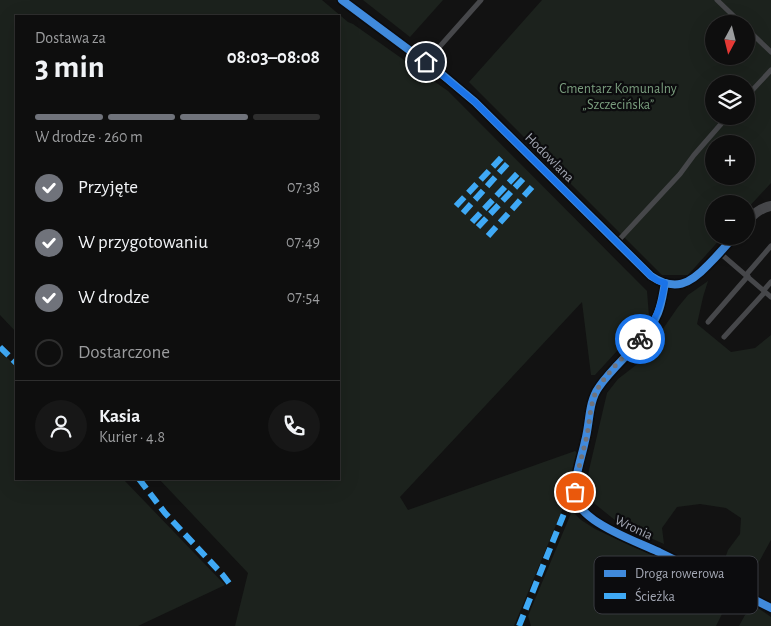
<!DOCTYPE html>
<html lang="pl">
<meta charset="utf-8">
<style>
:root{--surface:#0e0e0e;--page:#171717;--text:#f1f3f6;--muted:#9b9c9e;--line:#2e2e2e;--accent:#70737b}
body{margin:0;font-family:"Alegreya Sans",sans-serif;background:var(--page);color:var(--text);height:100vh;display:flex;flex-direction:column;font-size:19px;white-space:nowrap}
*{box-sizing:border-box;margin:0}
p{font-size:16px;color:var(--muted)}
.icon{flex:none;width:28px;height:28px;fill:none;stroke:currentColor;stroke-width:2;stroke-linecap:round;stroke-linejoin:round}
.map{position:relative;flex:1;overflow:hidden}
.drawer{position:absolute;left:15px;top:15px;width:325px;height:465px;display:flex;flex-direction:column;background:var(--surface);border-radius:0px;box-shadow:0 5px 20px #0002,0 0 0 1px var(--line)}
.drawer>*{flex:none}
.needle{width:32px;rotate:187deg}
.controls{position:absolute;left:705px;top:15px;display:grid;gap:10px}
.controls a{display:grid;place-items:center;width:50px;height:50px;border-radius:50%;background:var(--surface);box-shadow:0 5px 20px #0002,0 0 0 1px var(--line);font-size:25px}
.pin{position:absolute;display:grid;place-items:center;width:42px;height:42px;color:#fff;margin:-21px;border:2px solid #fff;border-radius:50%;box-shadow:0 1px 5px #0007}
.courier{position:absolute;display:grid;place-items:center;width:50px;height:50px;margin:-25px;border:4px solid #1a73e8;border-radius:50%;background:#fff;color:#222;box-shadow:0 1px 6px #0007}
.headline em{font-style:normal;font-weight:700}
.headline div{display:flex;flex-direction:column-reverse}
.headline{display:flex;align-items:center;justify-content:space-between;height:85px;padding:0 20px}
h1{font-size:32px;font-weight:700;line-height:38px}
.bar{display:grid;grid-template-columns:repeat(4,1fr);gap:8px 5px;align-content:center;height:60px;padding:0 20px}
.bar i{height:6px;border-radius:4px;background:var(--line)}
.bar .active{background:var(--accent)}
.bar p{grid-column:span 4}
.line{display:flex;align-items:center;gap:12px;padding:0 20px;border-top:1px solid var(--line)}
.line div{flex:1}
.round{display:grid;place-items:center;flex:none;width:52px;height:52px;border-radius:26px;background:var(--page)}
ol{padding:0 20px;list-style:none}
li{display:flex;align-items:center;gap:15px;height:55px}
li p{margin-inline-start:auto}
li .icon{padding:5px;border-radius:50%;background:var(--accent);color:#fff;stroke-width:4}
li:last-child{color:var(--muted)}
li i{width:28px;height:28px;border:2px solid var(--line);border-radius:50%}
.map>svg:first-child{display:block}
.green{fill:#1c221d;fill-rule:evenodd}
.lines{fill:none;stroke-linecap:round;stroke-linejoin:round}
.service{stroke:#46474a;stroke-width:5}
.minor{stroke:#46474a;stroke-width:10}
.quiet{stroke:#3fa9f5;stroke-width:6;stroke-dasharray:12 6;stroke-linecap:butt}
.cycleway-casing{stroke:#0c0c0e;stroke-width:11}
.cycleway{stroke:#408adc;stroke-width:8}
.done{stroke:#70737b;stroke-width:5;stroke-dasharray:0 9}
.route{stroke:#1a73e8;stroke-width:6}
.labels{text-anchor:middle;stroke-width:4.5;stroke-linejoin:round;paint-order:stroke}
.park-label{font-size:14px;fill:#7a9d7e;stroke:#0c0c0e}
.street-label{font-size:14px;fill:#a3a7b3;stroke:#0c0c0e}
.key{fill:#0c0c0e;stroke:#393a40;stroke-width:1}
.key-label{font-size:14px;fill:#a3a7b3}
</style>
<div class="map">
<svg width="771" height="626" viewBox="0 0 771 626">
<rect width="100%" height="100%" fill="#121212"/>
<!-- green -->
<g class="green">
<polygon points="0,0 322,0 348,22 353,24 448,91 647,291 649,316 595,375 591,375 582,302 400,497 408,510 575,451 578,453 568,496 514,626 235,626 248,573 159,479 339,479 339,16 16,16 16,332 0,315"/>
<polygon points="363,0 443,0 410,37"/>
<path d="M 542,0 L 771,0 L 771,183 L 746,210 L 746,204 L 714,204 L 714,236 L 723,236 L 688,275 L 662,275 L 469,82 ZM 714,24 L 746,24 L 746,56 L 714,56 ZM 714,84 L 746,84 L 746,116 L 714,116 ZM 714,144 L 746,144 L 746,176 L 714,176 Z"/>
<polygon points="708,281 703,297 697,324 731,352 755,348 771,335 771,540 749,580 736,582 722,567 728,550 740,534 741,518 726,508 700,504 677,507 662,528 664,544 621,525 595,504 585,493 589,470 607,393 618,379 640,362 678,307 688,295"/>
<polygon points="0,350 16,367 16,479 123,479 225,585 138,626 0,626"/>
<polygon points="572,511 581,520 595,529 716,585 726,593 725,608 716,626 531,626 528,616"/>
<polygon points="758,608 771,617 771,626 739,626 745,615"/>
</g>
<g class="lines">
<!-- service -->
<g class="service">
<polyline points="717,0 742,24"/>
<polyline points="746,28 771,52"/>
<polyline points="426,62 481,0"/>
<polyline points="746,97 771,70"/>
<polyline points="617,242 680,174 694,155 728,116"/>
<polyline points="720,253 771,297"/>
<polyline points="746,275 771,246"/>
<polyline points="764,290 771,282"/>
<polyline points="708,322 748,276"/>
<polyline points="724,337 765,292"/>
</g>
<!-- minor -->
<g class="minor">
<path d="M 342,0 L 444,76 L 475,102 L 651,276 C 675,292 690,284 708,265 C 717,256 726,246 734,236"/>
<path d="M 746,222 C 754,214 760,208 771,206"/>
<path d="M 665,283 C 663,293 662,303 658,313 C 646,342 617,361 599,387 C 588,402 590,424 585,441 C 582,457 571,485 577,501 C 580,509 587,515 594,520 C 614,534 637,542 659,552 C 696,570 734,589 771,608"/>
</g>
<!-- quiet -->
<g class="quiet">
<polyline points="456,206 502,157"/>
<polyline points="463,213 508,163"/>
<polyline points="472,222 518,173"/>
<polyline points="478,227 523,179"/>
<polyline points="488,236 532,187"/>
<polyline points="0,347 16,363"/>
<polyline points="139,479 165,513 222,574 229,583"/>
<polyline points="519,626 567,506 575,498"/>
</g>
<!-- cycleway casing -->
<g class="cycleway-casing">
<g id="cycleway">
<path d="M 342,0 L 444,76 L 475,102 L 651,276 C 675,292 690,284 708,265 C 717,256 726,246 734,236"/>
<path d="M 665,283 C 663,293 662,303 658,313 C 646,342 617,361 599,387 C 588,402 590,424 585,441 C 582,457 571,485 577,501 C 580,509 587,515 594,520 C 614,534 637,542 659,552 C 696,570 734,589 771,608"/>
</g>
</g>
<!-- cycleway -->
<use href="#cycleway" class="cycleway"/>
</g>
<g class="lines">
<!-- done -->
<path class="done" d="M 575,492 C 576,473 583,454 587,435 C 590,420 590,403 597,390 C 606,373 628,353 640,339"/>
<!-- route -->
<path class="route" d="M 426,62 L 475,102 L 651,276 L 658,281 L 665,283 C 661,306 656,322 640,339"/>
</g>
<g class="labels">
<!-- park labels -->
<g class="park-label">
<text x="618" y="93">Cmentarz Komunalny<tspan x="618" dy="16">„Szczecińska”</tspan></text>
</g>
<!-- street labels -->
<g class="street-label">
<text transform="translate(550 157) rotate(45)" y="5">Hodowlana</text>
<text transform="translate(634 527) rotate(25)" y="5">Wronia</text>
</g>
</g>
<!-- legend -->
<rect x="594" y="556" width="164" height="58" rx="8" class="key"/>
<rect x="604" y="570" width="22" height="7" fill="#408adc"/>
<rect x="604" y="593" width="22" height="6" fill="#3fa9f5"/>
<g class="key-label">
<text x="635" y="578">Droga rowerowa</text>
<text x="635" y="601">Ścieżka</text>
</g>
</svg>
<div class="controls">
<a><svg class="needle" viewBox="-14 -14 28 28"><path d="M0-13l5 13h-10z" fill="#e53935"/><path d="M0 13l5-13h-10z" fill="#9b9c9e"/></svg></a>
<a><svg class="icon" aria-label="layers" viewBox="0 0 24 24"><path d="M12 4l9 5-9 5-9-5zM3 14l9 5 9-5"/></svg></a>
<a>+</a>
<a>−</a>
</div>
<div class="pin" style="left:575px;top:492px;background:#ea580c"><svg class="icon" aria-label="bag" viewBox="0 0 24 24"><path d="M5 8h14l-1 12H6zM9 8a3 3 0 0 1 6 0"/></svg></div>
<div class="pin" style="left:426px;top:62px;background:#1f2937"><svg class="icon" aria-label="home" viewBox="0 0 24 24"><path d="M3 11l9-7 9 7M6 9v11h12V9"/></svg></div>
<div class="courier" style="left:640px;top:339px"><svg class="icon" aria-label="bike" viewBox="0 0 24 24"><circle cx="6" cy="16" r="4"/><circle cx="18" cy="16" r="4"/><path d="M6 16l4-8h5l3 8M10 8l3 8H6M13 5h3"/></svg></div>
<section class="drawer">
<div class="headline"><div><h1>3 min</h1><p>Dostawa za</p></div><em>08:03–08:08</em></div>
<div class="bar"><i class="active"></i><i class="active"></i><i class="active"></i><i></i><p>W drodze · 260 m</p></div>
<ol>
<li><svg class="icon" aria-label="check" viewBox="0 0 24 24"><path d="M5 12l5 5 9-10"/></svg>Przyjęte<p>07:38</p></li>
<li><svg class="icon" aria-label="check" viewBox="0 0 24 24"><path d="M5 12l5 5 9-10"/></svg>W przygotowaniu<p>07:49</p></li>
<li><svg class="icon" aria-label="check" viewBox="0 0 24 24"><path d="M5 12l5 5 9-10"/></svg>W drodze<p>07:54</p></li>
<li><i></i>Dostarczone</li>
</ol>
<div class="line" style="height:90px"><a class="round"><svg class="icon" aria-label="person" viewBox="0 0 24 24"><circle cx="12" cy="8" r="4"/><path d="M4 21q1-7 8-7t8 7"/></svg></a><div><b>Kasia</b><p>Kurier · 4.8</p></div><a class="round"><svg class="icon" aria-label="phone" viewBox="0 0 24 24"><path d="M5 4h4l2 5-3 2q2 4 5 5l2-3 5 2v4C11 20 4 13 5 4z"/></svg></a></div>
</section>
</div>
